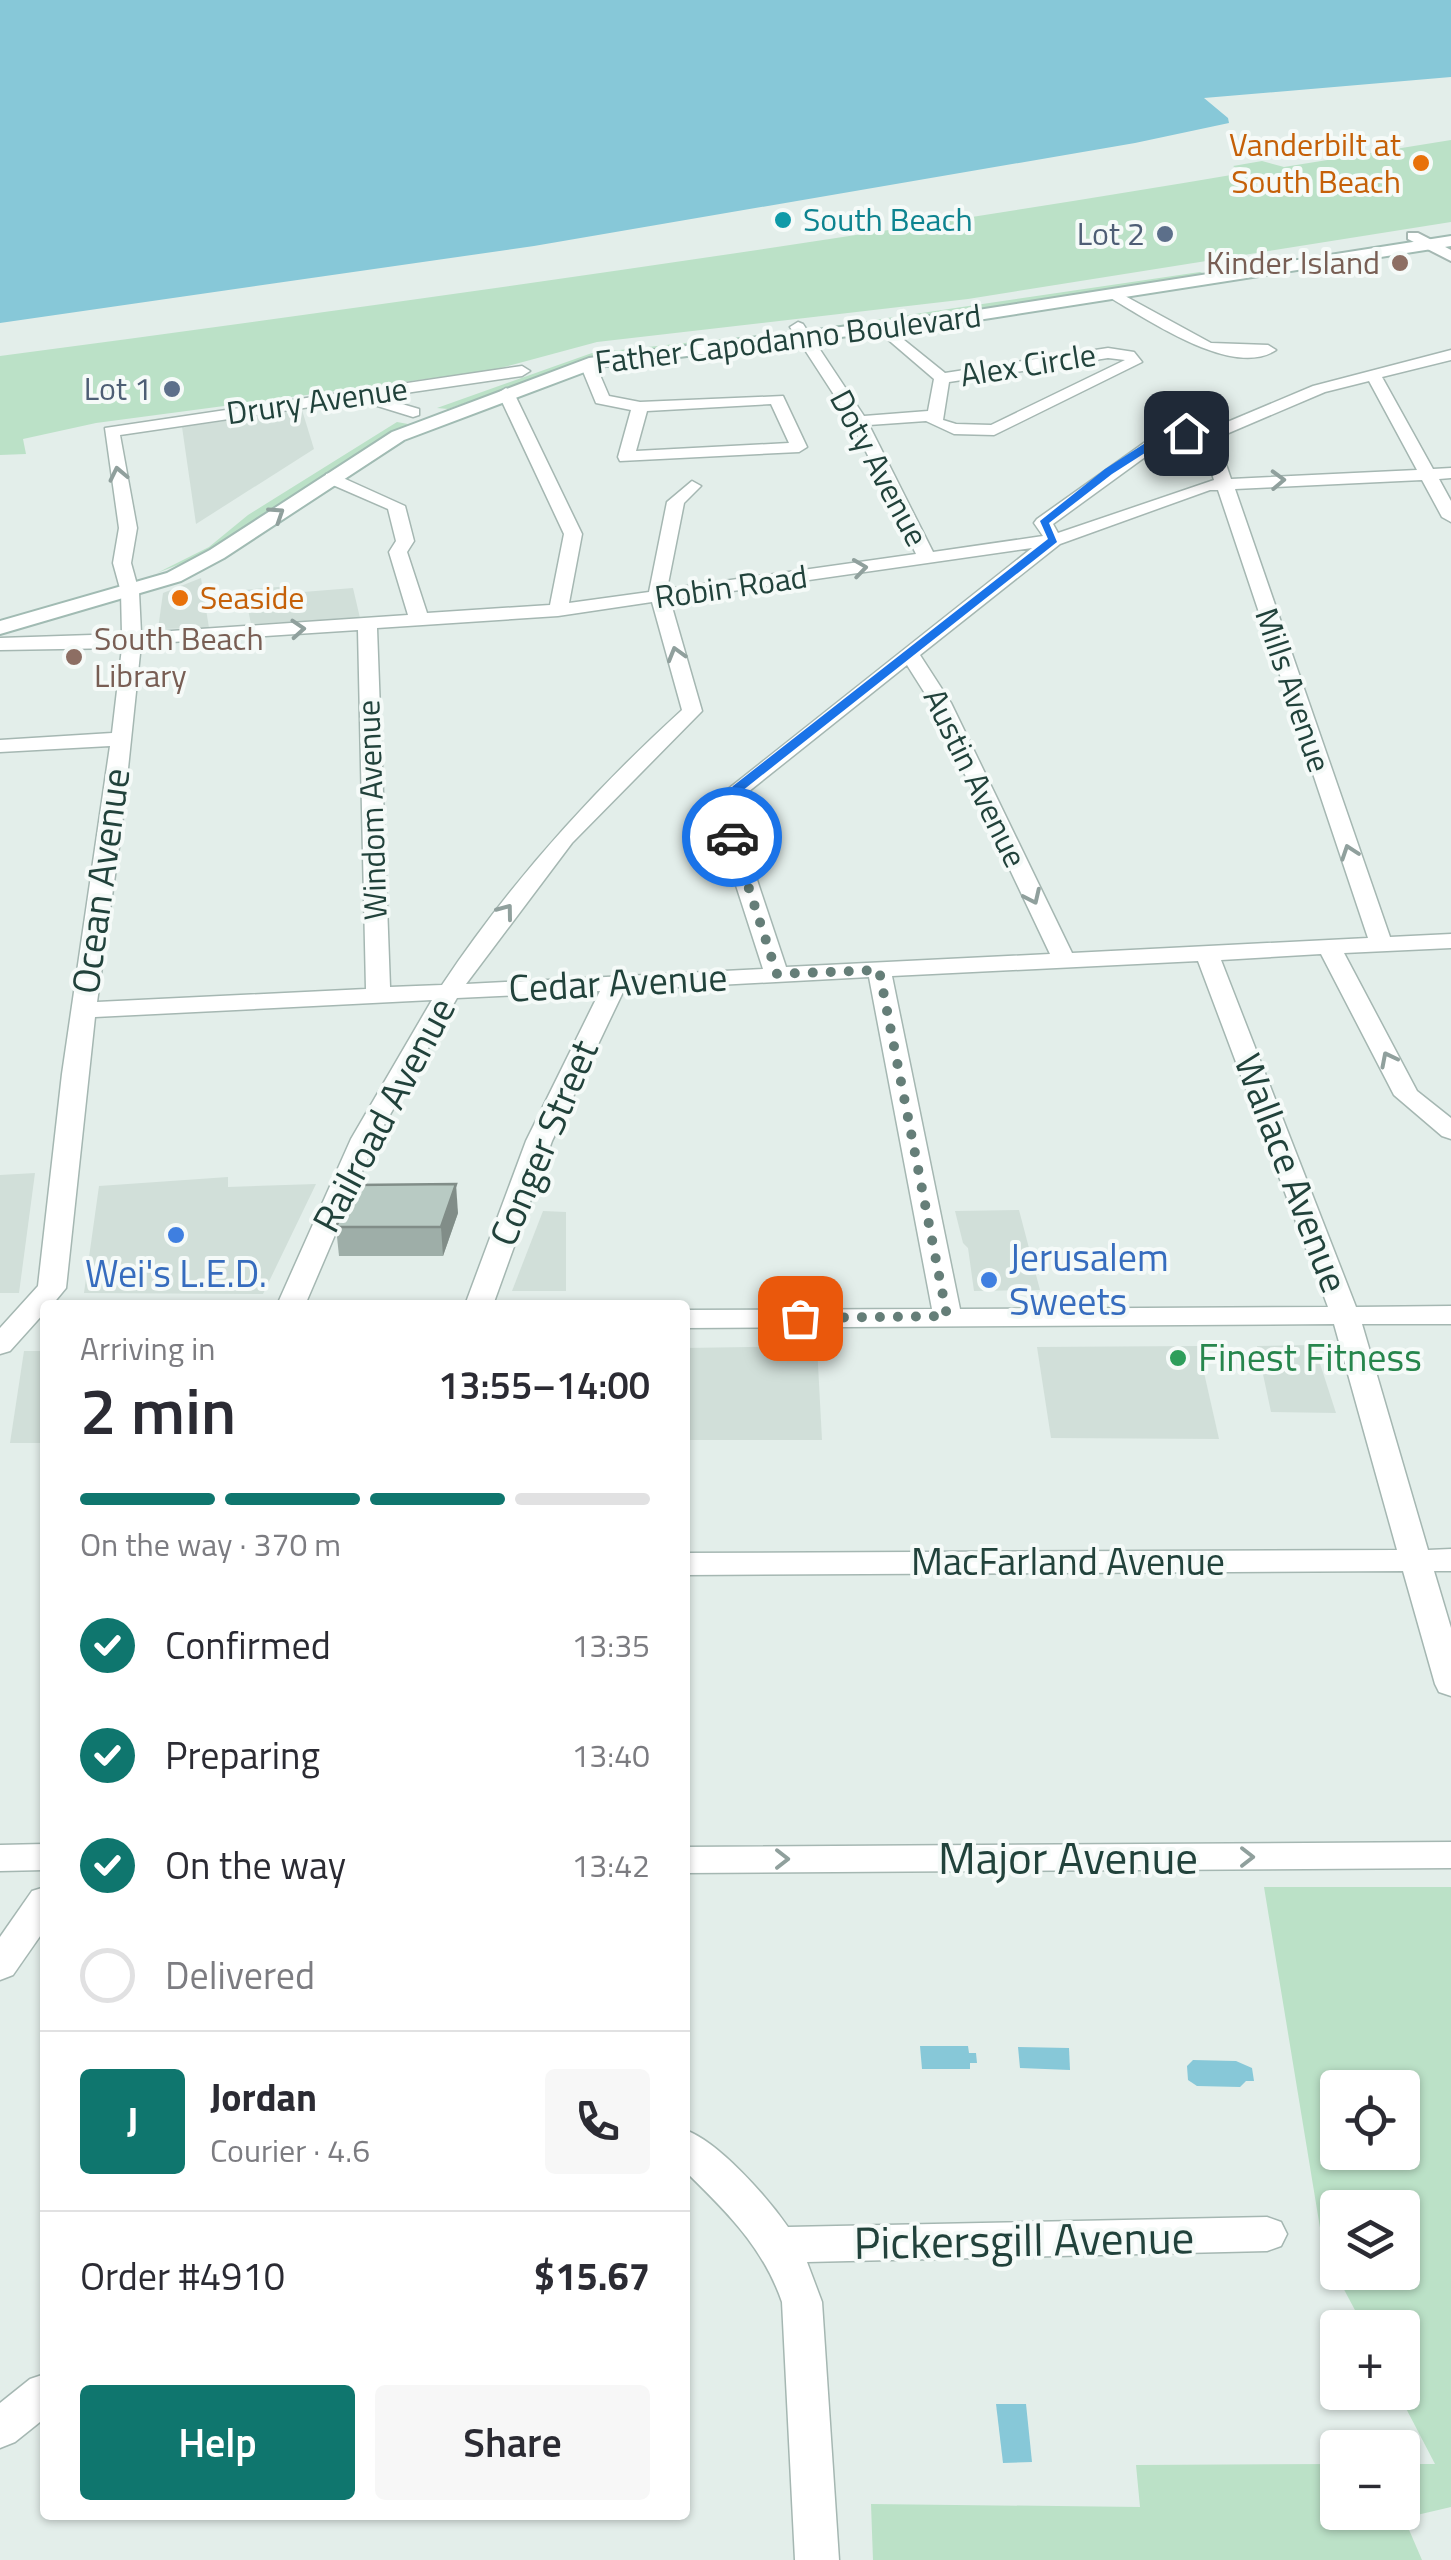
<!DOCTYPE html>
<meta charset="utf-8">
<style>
:root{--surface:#fff;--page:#f7f7f7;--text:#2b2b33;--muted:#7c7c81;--line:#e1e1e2;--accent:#0f766e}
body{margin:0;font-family:"Titillium Web",sans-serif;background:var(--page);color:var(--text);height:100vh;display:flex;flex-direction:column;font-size:38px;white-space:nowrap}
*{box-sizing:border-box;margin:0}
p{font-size:32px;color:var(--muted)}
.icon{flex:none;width:55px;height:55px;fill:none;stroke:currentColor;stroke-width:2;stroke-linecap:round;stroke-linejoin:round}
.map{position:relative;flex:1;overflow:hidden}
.panel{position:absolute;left:40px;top:1300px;width:650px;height:1220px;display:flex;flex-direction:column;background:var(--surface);border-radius:10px;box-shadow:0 2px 8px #0004}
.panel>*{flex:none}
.fabs{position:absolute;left:1320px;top:2070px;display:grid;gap:20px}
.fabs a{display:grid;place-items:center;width:100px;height:100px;border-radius:10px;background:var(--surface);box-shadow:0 2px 8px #0004;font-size:50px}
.pin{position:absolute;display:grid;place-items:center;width:85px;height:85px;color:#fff;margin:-42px;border-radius:20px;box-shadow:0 5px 15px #0006}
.courier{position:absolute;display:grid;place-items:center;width:100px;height:100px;margin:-50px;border:8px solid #1a73e8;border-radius:50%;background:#fff;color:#222;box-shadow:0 2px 12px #0007}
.overview em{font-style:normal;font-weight:600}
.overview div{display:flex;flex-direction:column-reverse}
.overview{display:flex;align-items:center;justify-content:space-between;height:170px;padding:0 40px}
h1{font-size:65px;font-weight:600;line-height:75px}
.bar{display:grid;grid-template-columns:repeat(4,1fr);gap:15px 10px;align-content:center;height:120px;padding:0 40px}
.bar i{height:12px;border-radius:8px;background:var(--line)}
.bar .selected{background:var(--accent)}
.bar p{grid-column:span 4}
.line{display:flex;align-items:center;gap:25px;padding:0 40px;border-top:2px solid var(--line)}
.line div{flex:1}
.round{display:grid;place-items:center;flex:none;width:105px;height:105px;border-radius:10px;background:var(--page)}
ol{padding:0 40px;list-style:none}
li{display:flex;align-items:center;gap:30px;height:110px}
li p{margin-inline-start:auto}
li .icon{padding:10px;border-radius:50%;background:var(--accent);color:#fff;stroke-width:4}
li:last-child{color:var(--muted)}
li i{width:55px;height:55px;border:5px solid var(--line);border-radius:50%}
.action{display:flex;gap:20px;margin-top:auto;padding:20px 40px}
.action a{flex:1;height:115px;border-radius:10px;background:var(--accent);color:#fff;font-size:40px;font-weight:600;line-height:115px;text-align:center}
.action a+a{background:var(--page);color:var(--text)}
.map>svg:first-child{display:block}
.built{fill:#d1dfd9}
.green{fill:#bbe1c7;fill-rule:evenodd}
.water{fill:#87c8d8}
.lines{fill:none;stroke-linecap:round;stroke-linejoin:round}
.minor-casing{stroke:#a5b7b2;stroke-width:3}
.tertiary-casing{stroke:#a5b7b2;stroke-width:4}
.secondary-casing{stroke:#a1bbb3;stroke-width:4}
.minor{fill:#fff;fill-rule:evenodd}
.tertiary{fill:#fff;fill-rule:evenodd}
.secondary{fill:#fff;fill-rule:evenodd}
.wall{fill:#9eaea8}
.shaded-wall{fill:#818d88}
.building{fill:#b8cac3;stroke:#818d88;stroke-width:2.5}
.oneway{stroke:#90a09d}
.route{fill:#1a73e8}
.done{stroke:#657e78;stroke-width:10;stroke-dasharray:0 18}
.food-dot{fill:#e8710a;stroke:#f5faf8;stroke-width:4}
.culture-dot{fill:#0f9aa8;stroke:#f5faf8;stroke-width:4}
.service-dot{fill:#5c6f8a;stroke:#f5faf8;stroke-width:4}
.education-dot{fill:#8d6e63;stroke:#f5faf8;stroke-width:4}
.shop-dot{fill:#3f7fe0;stroke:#f5faf8;stroke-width:4}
.leisure-dot{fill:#2e9e5b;stroke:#f5faf8;stroke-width:4}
.labels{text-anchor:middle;stroke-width:8;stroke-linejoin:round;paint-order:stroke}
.far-food-label{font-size:32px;fill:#c56008;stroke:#f5faf8;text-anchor:end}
.far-culture-label{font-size:32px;fill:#0d838f;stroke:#f5faf8;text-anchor:start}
.far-service-label{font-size:32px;fill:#4e5e75;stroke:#f5faf8;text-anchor:end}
.far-education-label{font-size:32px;fill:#785e54;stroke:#f5faf8;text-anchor:end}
.far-street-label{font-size:32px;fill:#21423b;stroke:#f5faf8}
.street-label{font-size:38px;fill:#21423b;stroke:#f5faf8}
.shop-label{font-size:38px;fill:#366cbe;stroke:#f5faf8;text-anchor:start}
.leisure-label{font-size:38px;fill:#27864d;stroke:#f5faf8;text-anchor:start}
.near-street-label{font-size:45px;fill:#21423b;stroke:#f5faf8}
</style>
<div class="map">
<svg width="1451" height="2560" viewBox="0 0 1451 2560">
<rect width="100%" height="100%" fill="#e3eeea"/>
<!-- built -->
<g class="built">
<polygon points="302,410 314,449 196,524 182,427"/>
<polygon points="201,578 209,628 158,629 163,593"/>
<polygon points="289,586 291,591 303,592 353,588 360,618 251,624 244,590"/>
<polygon points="35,1173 19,1293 0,1293 0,1175"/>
<polygon points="228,1177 228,1187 316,1184 263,1294 84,1293 99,1186"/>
<polygon points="1019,1210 1040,1290 974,1291 968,1248 963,1243 955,1211"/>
<polygon points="543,1211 566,1212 566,1291 512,1291"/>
<polygon points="1314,1345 1336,1413 1271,1412 1257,1346"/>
<polygon points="817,1346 822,1440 685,1440 685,1348"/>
<polygon points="1198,1346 1219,1439 1051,1438 1037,1347"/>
<polygon points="24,1351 45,1351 45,1443 10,1443"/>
</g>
<!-- green -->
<g class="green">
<path d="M 1451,140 L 1451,222 L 968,299 L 597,342 L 493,370 L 96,423 L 23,439 L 26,454 L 0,455 L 0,356 C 415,301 839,241 1243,173 L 1233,166 L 1262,161 L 1284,167 Z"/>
<polygon points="1200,272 1207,274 1002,307 820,328"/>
<polygon points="778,333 785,335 592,358 448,409 437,408 592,353"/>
<polygon points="397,422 408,424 201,556 157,573 209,547 248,515"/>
<path d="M 1264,1887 L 1451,1887 L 1451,2507 L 1404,2518 L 1422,2560 L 873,2560 L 871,2504 L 1140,2507 L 1136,2465 L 1337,2464 L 1338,2512 L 1402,2512 L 1403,2464 L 1435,2464 L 1398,2393 L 1402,2392 L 1402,2328 L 1364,2327 L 1324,2252 ZM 1338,2088 L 1402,2088 L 1402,2152 L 1338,2152 ZM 1338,2208 L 1402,2208 L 1402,2272 L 1338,2272 Z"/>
</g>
<!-- water -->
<g class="water">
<polygon points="0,0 1451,0 1451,77 1204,98 1228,118 1229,123 1135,143 534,246 0,323"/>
<polygon points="920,2046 968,2046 969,2053 976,2053 977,2063 970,2063 970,2069 922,2069"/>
<polygon points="1018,2047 1069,2048 1070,2070 1020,2068"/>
<polygon points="1193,2060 1236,2061 1252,2068 1254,2081 1246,2081 1240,2087 1197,2086 1188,2080 1187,2066"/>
<polygon points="996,2404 1026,2404 1032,2462 1003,2463"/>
</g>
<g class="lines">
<!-- minor casing -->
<g class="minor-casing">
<g id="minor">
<path d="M 1114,290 L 1211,343 L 1268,345 L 1276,350 C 1233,379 1147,319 1109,297 L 1107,294 Z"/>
<path d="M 798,322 L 803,324 L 864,416 L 928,411 L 934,379 L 878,331 L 878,325 L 883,323 L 945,373 L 1108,348 L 1134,352 L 1142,362 L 994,435 L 954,434 L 926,421 L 869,425 L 933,552 L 1043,536 L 1034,523 L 1037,519 L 1165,428 L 1206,431 L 1313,386 L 1451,350 L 1451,360 L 1382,377 L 1433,469 L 1451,468 L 1451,478 L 1439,479 L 1451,501 L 1451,522 L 1442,517 L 1422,480 L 1235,489 L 1390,937 L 1451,934 L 1451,948 L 1344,953 L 1417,1091 L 1451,1118 L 1451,1139 L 1442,1136 L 1394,1095 L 1321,954 L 1221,960 L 1356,1307 L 1451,1306 L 1451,1324 L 1362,1324 L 1428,1550 L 1451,1549 L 1451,1571 L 1434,1571 L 1451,1628 L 1451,1696 L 1439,1692 L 1435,1684 L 1403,1571 L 685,1575 L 685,1553 L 1397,1550 L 1334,1324 L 685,1328 L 685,1310 L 932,1309 L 869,977 L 624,990 L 552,1141 L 493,1305 L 465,1305 L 526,1141 L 600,991 L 457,998 L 376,1139 L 305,1305 L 277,1305 L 351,1139 L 432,1000 L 95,1017 L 66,1288 L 52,1305 L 45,1305 L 45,1312 L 10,1351 L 0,1354 L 0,1328 L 38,1286 L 62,1074 L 110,746 L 0,752 L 0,740 L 112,733 L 122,648 L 0,650 L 0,638 L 122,634 L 121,592 L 113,563 L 119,528 L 105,428 L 522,366 L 530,371 L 522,376 L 378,397 L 419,409 L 419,415 L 413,417 L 358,400 L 120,435 L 137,528 L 131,563 L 139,592 L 141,633 L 408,615 L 389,552 L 396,541 L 388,509 L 326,482 L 326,474 L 332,473 L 405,506 L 414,541 L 407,552 L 427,613 L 550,605 L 564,534 L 498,393 L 506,388 L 514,393 L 582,534 L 569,603 L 649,592 L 667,502 L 692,481 L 701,486 L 684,503 L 667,589 L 916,554 L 851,421 L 790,327 ZM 1108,358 L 1125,360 L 991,425 L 956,424 L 943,420 L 949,382 ZM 1369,381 L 1417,470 L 1231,479 L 1217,438 L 1325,392 ZM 1174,436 L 1201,440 L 1214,480 L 1058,533 L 1053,524 ZM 1210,490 L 1218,490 L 1368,938 L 1072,953 L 951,703 L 920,655 L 1060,544 ZM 1032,548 L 718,797 L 712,811 L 763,969 L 466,984 L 572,843 L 702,711 L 670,600 ZM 652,602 L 682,710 C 591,793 510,883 442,985 L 390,987 L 377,628 L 558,616 ZM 358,630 L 366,989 L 97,1002 L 122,826 L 141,644 ZM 907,665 L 931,703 L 1050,954 L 786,967 L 734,811 L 738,800 ZM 1198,961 L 1328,1307 L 960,1309 L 892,976 Z"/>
<path d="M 582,361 L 594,361 L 609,396 L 640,402 L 783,396 L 807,447 L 799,452 L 620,461 L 618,457 L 631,410 L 596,403 L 580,364 ZM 771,404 L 789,443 L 636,451 L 647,411 Z"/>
<polygon points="1451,1842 1451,1868 685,1873 685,1847"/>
<polygon points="45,1844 45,1870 0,1871 0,1845"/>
<polygon points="45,1887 45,1929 13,1975 0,1980 0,1937 32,1891"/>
<path d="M 685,2130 C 718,2141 768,2198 788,2227 L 1267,2217 L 1281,2222 L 1287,2234 L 1281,2246 L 1267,2251 L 807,2262 L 822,2302 L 839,2560 L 795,2560 L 782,2302 C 763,2247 726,2211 685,2171 Z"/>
<polygon points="45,2374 45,2418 15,2442 0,2448 0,2403 30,2379"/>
</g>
</g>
<!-- tertiary casing -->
<g class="tertiary-casing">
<polygon id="tertiary" points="1408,233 1418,233 1451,250 1451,261 1408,239"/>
</g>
<!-- secondary casing -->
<g class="secondary-casing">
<polygon id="secondary" points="1451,236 1451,246 978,320 598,367 404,440 224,558 181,581 0,634 0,621 167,573 210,550 392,432 589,358 978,310"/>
</g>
<!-- minor -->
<use href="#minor" class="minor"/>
<!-- tertiary -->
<use href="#tertiary" class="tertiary"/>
<!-- secondary -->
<use href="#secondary" class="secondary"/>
</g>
<!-- wall -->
<polygon class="wall" points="458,1213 443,1256 339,1256 336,1227"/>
<!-- shaded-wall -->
<polygon class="shaded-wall" points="456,1184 458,1213 443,1256 441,1227"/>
<!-- building -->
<polygon class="building" points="456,1184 441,1227 336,1227 354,1185"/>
<!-- one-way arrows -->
<defs><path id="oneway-chevron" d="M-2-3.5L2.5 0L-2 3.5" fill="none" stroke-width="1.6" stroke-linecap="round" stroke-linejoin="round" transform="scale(2.5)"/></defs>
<g class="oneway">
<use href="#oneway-chevron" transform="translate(118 474) rotate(-102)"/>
<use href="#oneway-chevron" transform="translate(1278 480) rotate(-2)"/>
<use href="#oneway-chevron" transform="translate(277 514) rotate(-33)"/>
<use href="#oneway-chevron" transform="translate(860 568) rotate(-8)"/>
<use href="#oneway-chevron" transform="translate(298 629) rotate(-4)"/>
<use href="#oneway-chevron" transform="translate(676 654) rotate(-106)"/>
<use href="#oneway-chevron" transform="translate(1349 852) rotate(-109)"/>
<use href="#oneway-chevron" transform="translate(1033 897) rotate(65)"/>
<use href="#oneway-chevron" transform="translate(506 911) rotate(-53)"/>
<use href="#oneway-chevron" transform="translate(1388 1059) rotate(-117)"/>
<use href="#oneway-chevron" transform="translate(1247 1857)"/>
<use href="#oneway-chevron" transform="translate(782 1859)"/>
</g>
<!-- route -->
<path class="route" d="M 1167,429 L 1191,433 L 1173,435 L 1112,474 L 1049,523 L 1057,542 L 742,791 L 730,811 L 739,837 L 728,840 C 717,816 716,806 733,786 L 1048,539 L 1040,521 L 1105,469 Z"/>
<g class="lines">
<!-- done -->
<polyline class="done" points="732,837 777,974 879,970 947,1316 800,1318"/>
</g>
<!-- markers -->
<g class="food-dot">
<circle cx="1421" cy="163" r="10"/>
<circle cx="180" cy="598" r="10"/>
</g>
<circle class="culture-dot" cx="783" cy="220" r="10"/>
<g class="service-dot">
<circle cx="1165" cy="234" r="10"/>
<circle cx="172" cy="389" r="10"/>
</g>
<g class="education-dot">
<circle cx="1400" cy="263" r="10"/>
<circle cx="74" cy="657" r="10"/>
</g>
<g class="shop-dot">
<circle cx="176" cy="1235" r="10"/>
<circle cx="989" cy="1280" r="10"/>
</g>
<circle class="leisure-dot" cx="1178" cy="1358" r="10"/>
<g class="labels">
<!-- far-food labels -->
<g class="far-food-label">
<text x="1401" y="156">Vanderbilt at<tspan x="1401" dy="37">South Beach</tspan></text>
<text x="200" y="609" text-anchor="start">Seaside</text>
</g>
<!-- far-culture labels -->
<g class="far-culture-label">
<text x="803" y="231">South Beach</text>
</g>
<!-- far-service labels -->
<g class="far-service-label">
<text x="1145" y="245">Lot 2</text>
<text x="152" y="400">Lot 1</text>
</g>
<!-- far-education labels -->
<g class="far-education-label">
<text x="1380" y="274">Kinder Island</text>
<text x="94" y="650" text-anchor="start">South Beach<tspan x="94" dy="37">Library</tspan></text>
</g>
<!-- far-street labels -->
<g class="far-street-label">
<text transform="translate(788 339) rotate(-7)" y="11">Father Capodanno Boulevard</text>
<text transform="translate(1028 365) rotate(-9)" y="11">Alex Circle</text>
<text transform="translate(317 401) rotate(-8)" y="11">Drury Avenue</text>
<text transform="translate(879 468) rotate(62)" y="11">Doty Avenue</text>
<text transform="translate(731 587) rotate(-8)" y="11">Robin Road</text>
<text transform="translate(1293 690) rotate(71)" y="11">Mills Avenue</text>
<text transform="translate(975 778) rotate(64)" y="11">Austin Avenue</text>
<text transform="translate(372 810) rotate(-92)" y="11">Windom Avenue</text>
</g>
<!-- street labels -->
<g class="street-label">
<text transform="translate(101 881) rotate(-82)" y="13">Ocean Avenue</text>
<text transform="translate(618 983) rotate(-3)" y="13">Cedar Avenue</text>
<text transform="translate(384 1115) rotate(-62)" y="13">Railroad Avenue</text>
<text transform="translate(544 1143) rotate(-67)" y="13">Conger Street</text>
<text transform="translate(1291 1173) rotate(69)" y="13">Wallace Avenue</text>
<text x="1068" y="1575">MacFarland Avenue</text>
</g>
<!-- shop labels -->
<g class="shop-label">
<text x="1009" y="1271">Jerusalem<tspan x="1009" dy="44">Sweets</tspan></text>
<text x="176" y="1287" text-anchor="middle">Wei's L.E.D.</text>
</g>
<!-- leisure labels -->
<g class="leisure-label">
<text x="1198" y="1371">Finest Fitness</text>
</g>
<!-- near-street labels -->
<g class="near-street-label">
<text x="1068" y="1874">Major Avenue</text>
<text transform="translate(1024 2240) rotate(-1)" y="16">Pickersgill Avenue</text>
</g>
</g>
</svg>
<div class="fabs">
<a><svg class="icon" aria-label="locate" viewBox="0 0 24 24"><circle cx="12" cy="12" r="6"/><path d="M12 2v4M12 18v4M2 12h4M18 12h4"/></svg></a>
<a><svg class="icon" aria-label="layers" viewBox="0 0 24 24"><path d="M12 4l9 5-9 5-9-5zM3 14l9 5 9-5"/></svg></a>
<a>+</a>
<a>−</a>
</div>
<div class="pin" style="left:800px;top:1318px;background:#ea580c"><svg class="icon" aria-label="bag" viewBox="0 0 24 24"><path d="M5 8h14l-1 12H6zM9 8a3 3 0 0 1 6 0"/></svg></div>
<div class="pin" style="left:1186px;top:433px;background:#1f2937"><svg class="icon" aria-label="home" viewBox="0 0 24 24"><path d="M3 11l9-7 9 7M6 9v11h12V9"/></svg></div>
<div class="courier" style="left:732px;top:837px"><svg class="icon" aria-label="car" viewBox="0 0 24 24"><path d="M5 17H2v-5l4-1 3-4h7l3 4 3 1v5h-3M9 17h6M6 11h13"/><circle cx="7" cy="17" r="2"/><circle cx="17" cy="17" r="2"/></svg></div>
<section class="panel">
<div class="overview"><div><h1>2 min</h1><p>Arriving in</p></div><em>13:55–14:00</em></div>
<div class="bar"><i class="selected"></i><i class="selected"></i><i class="selected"></i><i></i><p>On the way · 370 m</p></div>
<ol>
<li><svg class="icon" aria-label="check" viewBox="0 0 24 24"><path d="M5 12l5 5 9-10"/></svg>Confirmed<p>13:35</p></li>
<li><svg class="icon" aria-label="check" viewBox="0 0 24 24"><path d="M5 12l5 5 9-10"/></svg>Preparing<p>13:40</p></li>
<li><svg class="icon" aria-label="check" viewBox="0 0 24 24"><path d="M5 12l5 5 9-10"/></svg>On the way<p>13:42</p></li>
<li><i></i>Delivered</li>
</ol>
<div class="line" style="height:180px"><b class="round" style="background:var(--accent);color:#fff">J</b><div><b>Jordan</b><p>Courier · 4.6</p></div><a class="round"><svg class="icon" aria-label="phone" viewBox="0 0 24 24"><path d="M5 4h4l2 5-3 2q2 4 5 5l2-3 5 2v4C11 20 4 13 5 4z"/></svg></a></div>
<div class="line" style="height:130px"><div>Order #4910</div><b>$15.67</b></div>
<div class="action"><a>Help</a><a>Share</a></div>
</section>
</div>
